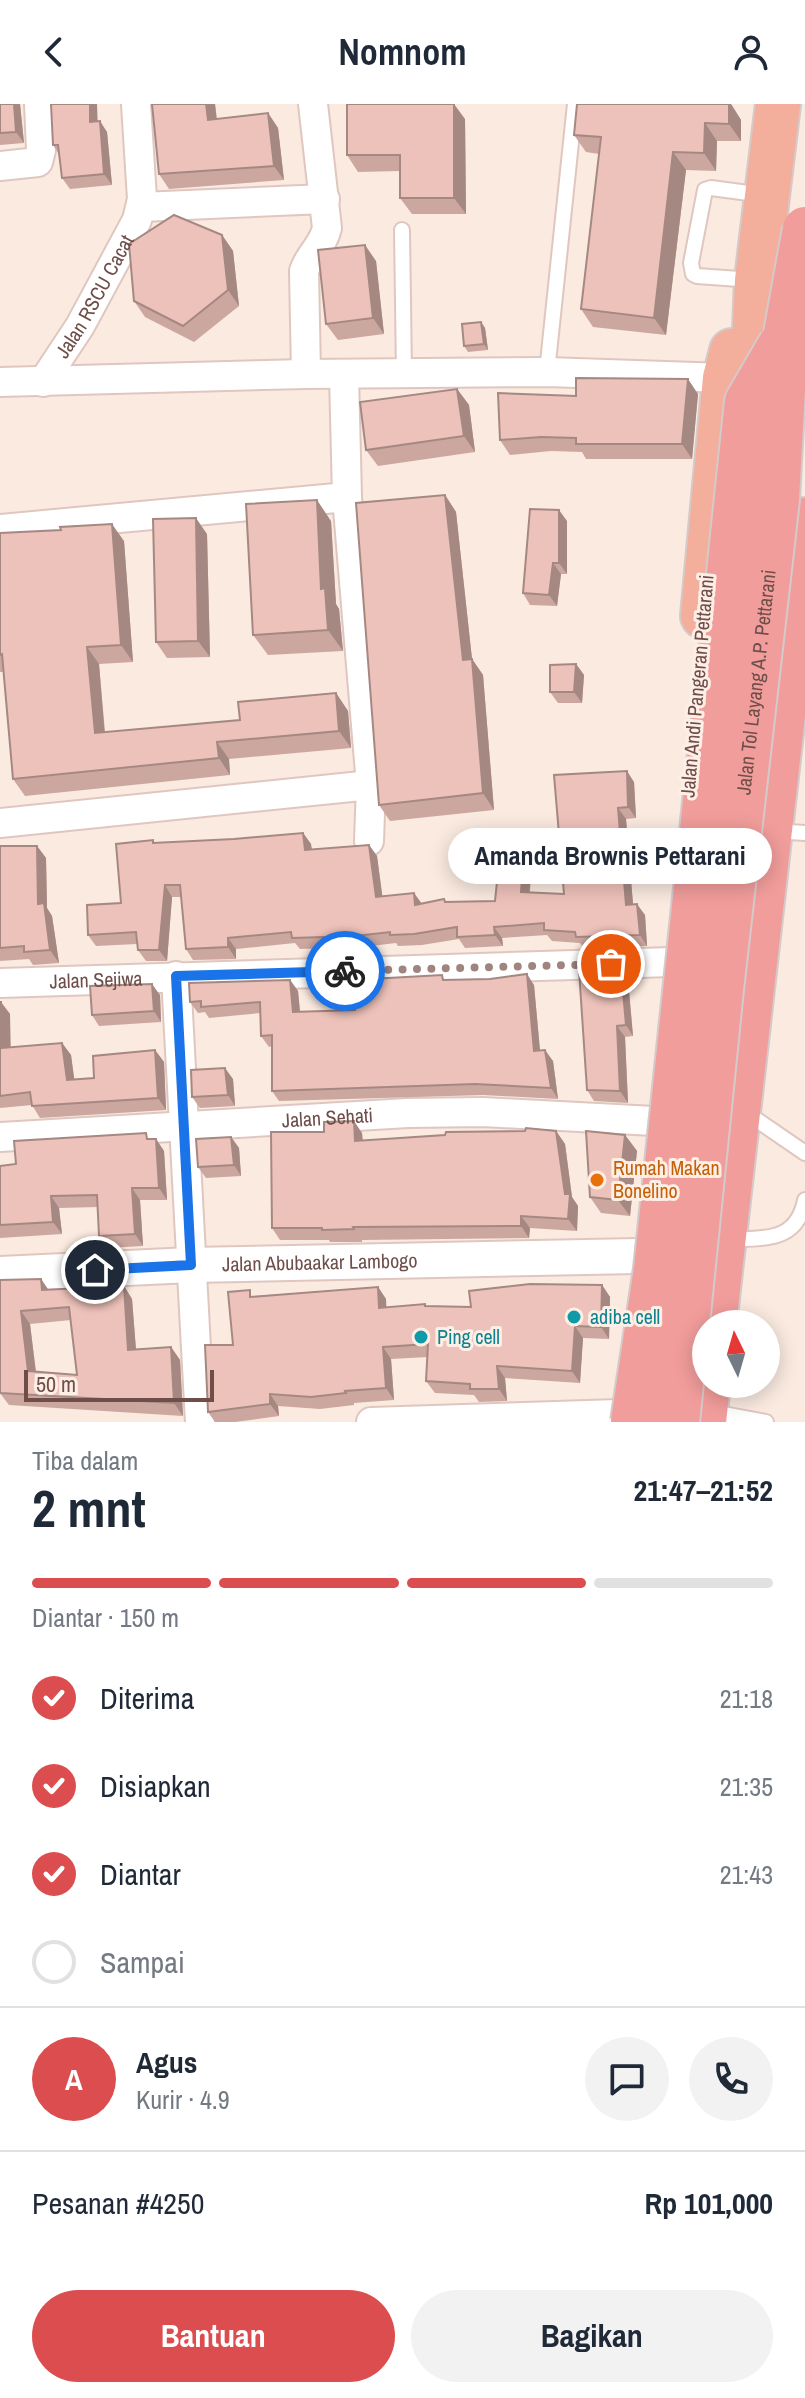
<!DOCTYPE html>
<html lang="id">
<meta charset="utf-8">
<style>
:root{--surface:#fff;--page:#f2f2f3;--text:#1f2937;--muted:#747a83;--line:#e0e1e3;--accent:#dc4d4f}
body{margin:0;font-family:"Archivo Narrow",sans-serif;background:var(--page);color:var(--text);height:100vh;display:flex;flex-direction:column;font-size:30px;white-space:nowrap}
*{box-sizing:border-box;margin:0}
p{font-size:26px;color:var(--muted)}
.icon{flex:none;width:44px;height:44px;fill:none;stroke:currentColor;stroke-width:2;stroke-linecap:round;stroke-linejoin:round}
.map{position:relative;height:1318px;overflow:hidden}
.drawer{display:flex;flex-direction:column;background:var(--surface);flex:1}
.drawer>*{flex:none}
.needle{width:52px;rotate:355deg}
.buttons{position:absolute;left:692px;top:1206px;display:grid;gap:16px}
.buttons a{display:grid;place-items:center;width:88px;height:88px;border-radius:50%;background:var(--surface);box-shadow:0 4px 20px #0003;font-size:40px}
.scale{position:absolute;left:24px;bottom:20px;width:190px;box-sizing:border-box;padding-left:8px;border:4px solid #6f4e4a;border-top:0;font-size:22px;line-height:28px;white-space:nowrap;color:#6f4e4a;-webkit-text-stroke:6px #feefe6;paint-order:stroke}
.pin{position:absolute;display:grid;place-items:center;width:68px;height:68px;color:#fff;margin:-34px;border:4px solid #fff;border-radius:50%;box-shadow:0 2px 8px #0007}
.courier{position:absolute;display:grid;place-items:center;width:80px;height:80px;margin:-40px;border:6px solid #1a73e8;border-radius:50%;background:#fff;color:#222;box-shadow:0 2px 10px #0007}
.bubble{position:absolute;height:56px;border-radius:28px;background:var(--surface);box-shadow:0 4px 20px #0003;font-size:26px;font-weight:700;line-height:56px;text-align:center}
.overview em{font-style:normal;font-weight:700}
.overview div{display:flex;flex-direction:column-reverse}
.overview{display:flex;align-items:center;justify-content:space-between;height:136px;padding:0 32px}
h1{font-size:52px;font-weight:700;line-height:60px}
.bar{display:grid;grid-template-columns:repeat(4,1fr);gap:12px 8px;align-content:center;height:96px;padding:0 32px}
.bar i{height:10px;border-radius:6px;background:var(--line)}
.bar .current{background:var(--accent)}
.bar p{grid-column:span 4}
.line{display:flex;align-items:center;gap:20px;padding:0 32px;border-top:2px solid var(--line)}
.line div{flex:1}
.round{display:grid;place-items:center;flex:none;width:84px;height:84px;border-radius:42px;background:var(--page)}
ol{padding:0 32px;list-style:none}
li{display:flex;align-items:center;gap:24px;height:88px}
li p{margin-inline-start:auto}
li .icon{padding:8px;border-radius:50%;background:var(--accent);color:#fff;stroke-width:4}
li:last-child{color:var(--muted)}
li i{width:44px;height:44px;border:4px solid var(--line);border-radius:50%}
.cta{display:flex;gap:16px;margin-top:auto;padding:16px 32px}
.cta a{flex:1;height:92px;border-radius:48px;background:var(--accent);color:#fff;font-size:32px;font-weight:700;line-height:92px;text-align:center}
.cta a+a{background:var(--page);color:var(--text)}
header{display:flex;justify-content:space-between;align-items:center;height:104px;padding:0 32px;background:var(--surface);font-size:36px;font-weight:700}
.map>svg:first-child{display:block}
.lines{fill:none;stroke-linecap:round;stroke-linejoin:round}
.service-casing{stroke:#dfc7c0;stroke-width:18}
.minor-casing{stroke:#dfc7c0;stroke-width:32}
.tertiary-casing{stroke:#dfc7c0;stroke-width:38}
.trunk-casing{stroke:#d4cac9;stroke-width:48}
.motorway-casing{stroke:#d4cac9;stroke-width:48}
.service{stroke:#fff;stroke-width:14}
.minor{stroke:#fff;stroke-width:28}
.tertiary{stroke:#fff;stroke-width:34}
.trunk{stroke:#f3ae9c;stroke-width:44}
.motorway{stroke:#f19d9b;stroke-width:44}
.motorway-bridge-casing{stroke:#d4cac9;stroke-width:48;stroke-linecap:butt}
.motorway-bridge{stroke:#f19d9b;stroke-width:44}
.wall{fill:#cca7a0;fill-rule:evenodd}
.shaded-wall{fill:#a68882}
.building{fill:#edc2ba;stroke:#a68882;stroke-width:2;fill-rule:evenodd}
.done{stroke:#a0857e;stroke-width:8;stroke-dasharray:0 14.4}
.route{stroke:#1a73e8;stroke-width:10}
.food-dot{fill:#e8710a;stroke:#feefe6;stroke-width:3}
.culture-dot{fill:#0f9aa8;stroke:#feefe6;stroke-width:3}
.labels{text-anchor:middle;stroke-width:6;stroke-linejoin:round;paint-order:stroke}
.street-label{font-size:20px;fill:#6f4e4a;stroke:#feefe6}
.food-label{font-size:20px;fill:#c56008;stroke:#feefe6;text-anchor:start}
.culture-label{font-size:20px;fill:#0d838f;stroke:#feefe6;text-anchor:start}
</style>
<header><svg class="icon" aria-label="back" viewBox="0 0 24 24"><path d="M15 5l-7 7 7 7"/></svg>Nomnom<svg class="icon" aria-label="person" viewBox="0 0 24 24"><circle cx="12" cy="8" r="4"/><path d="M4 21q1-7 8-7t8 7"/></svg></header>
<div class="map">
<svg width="805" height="1318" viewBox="0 0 805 1318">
<rect width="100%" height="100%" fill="#faeae0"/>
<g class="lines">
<!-- service casing -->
<g class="service-casing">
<g id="service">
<polyline points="402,126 404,270"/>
<polyline points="753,176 697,172 693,170 691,159 705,86 711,84 764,91"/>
<polyline points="547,268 575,0"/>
<polyline points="789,728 805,729"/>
<polyline points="754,1014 805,1049"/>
<path d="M 742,1135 C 773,1135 798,1132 805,1096"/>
<polyline points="723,1310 766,1318"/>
</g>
</g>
<!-- minor casing -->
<g class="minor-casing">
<g id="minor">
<polyline points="0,62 38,58 41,46 39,0"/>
<polyline points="141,103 325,95"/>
<path d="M 306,270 L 304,167 C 309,151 323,142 327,124 L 313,0"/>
<polyline points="344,271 347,393 371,681 369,737"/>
<polyline points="0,278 306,270 547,268 725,274"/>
<path id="s1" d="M 43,278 L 80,222 L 137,116 L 142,95 L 136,0"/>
<polyline points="0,425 347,393"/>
<polyline points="0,719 371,681"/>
<polyline points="176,872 200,1318"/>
<path id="s2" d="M 0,879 L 671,858"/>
<path id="s3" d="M 0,1033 L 408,1009 L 483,1008 L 654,1017"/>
<polyline points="371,1318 619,1310"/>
</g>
</g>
<!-- tertiary casing -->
<g class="tertiary-casing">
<g id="tertiary">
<path id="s4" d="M 0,1170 L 191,1161 L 638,1152"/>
</g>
</g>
<!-- trunk casing -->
<g class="trunk-casing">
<g id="trunk">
<polyline points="752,297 757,176 778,0"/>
<polyline points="703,512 725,274 732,247"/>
</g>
</g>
<!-- motorway casing -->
<g class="motorway-casing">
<g id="motorway">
<polyline points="714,1220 805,416"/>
<polyline points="704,1318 708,1280"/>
</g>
</g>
<!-- service -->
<use href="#service" class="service"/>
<!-- minor -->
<use href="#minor" class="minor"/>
<!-- tertiary -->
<use href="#tertiary" class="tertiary"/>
<!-- trunk -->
<use href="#trunk" class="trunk"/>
<!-- motorway -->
<use href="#motorway" class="motorway"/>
<!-- motorway-bridge casing -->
<g class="motorway-bridge-casing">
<g id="motorway-bridge">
<polyline points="633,1318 656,1165 747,298 781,240"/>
<path id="s5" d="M 677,1318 L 721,885 L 777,395 L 786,230 L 805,125"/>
</g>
</g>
<!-- motorway-bridge -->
<use href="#motorway-bridge" class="motorway-bridge"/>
</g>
<!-- wall -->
<g class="wall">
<polygon points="0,0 20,0 24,39 0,41"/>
<polygon points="152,0 215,0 217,15 268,9 278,24 284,76 169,85 159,70"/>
<polygon points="577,0 731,0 741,16 741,37 717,37 716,67 686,66 666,231 593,223 581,205 599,50 586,48 574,31"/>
<polygon points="465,15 466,110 412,110 400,94 400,67 358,68 347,51"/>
<polygon points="98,17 107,28 112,81 70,85 62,74 59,50 53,41"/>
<polygon points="222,131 233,147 239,202 194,238 145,213 134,197"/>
<polygon points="376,157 384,230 338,236 326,220"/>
<polygon points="481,218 485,224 488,246 468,248 464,242"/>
<polygon points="457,285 469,301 475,348 378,362 366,346"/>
<polygon points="698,290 692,355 586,355 582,348 551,347 510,351 500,336 576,292"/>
<polygon points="445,391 456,408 472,555 483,571 494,706 390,717 379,701"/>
<polygon points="331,417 336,500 339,505 343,547 268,551 253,531"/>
<polygon points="567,417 567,470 561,470 557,502 530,501 523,489"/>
<polygon points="0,429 124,437 133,558 99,560 105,628 240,616 336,589 348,607 351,644 229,655 230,671 25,692 13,675 3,568 0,568"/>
<polygon points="207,430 210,553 167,554 156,538"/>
<polygon points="576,560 584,571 582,599 558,599 550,588"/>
<polygon points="634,678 636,714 626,715 633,800 645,811 647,842 584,844 580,839 552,837 547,831 502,834 503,842 465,844 459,835 422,841 398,842 396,839 363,843 300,845 295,839 236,845 236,855 193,856 186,845 181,793 172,793 167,857 146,857 138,846 137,840 96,842 88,831 121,799 153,736 155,739 234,735 303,729 311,740 312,746 369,741 377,752 382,792 414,789 421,799 444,795 447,798 495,797 531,772 530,788 564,790"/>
<polygon points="0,742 37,742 46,754 47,804 52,812 59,859 33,861 29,855 0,857"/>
<polygon points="621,865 628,876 633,932 625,933 628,999 594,997 587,986"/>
<polygon points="290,876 298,887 300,908 355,906 446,876 534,881 540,946 553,957 558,995 483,991 279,997 272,987 272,942 269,943 261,932 260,909 209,914 205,908 198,909 190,898"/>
<polygon points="160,891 161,918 99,922 92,911"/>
<polygon points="0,898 10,910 10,943 62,939 71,951 74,975 94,974 155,946 164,958 166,1006 40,1014 32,1001 0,1004"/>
<polygon points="233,975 235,1002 200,1004 192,993"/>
<polygon points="556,1027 565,1040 572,1093 578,1102 577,1127 530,1124 529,1134 362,1136 362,1138 330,1138 329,1136 280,1136 272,1124 362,1029 363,1036"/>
<polygon points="625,1031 637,1047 630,1112 601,1109 590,1093"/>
<polygon points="231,1033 239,1044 241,1072 206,1074 198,1063"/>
<polygon points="151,1035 156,1035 164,1047 167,1096 140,1096 143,1142 107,1144 99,1132 98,1103 59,1104 62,1130 0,1134 0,1062 16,1060"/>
<path d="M 41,1175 L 48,1186 L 124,1182 L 132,1195 L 136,1246 L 171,1243 L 180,1256 L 183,1312 L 9,1301 L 0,1289 L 0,1176 ZM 71,1216 L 77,1271 L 36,1267 L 30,1220 Z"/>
<polygon points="602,1181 610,1193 609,1235 583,1234 580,1279 505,1274 507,1297 479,1298 474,1291 435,1289 426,1277 428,1253 391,1255 394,1296 354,1299 354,1301 320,1305 278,1302 279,1312 235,1318 215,1318 208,1308 233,1241 254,1192 378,1183 386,1195 386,1204 471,1203"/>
</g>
<!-- shaded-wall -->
<g class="shaded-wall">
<polygon points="14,0 20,0 24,39 16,28"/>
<polygon points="90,0 97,0 98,29 90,18"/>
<polygon points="206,0 215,0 218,30 208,16"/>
<polygon points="454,0 465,15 466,110 454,94"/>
<polygon points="729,0 731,0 741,16 741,37 729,20"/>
<polygon points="268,9 278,24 284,76 274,62"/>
<polygon points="100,17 107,28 112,81 104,70"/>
<polygon points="705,19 717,37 716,67 704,49"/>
<polygon points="673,48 686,66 666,231 654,214"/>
<polygon points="222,131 233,147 239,202 228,186"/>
<polygon points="365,141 376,157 384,230 373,214"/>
<polygon points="481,218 485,224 488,246 484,240"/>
<polygon points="688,275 698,290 692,355 682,340"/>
<polygon points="457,285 469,301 475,348 464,332"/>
<polygon points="445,391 456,408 472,555 483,571 494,706 483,689 463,556"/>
<polygon points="317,396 331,417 336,500 339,505 343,547 328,526 321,485"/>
<polygon points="559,406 567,417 567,470 559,459"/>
<polygon points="196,414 207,430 210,553 198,537"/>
<polygon points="112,420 124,437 133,558 121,541"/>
<polygon points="553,459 561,470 557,502 549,491"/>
<polygon points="87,543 99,560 106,646 95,629"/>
<polygon points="576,560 584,571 582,599 574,588"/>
<polygon points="336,589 348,607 351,644 339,627"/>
<polygon points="217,638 229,655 230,671 219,654"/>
<polygon points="627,667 634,678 636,714 628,703"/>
<polygon points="618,704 626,715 634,812 626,801"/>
<polygon points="303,729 311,740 313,758 305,746"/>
<polygon points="369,741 377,752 384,804 376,793"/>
<polygon points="37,742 46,754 47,804 52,812 59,859 50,846 38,800"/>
<polygon points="523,760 531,772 528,799 521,788"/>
<polygon points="165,781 172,793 167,857 159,846"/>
<polygon points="414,789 422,800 415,801"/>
<polygon points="637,800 645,811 647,842 640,831"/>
<polygon points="494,823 502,834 503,842 495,831"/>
<polygon points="228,834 236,845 236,855 228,843"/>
<polygon points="621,865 628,876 633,932 626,921"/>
<polygon points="527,870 534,881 541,958 534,947"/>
<polygon points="290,876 298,887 301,919 293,908"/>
<polygon points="152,880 160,891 161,918 154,907"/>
<polygon points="1,898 10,910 11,956 2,944"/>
<polygon points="617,922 625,933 628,999 620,987"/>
<polygon points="62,939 71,951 76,988 67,976"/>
<polygon points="155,946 164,958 166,1006 158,994"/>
<polygon points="545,946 553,957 558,995 551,984"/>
<polygon points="225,964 233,975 235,1002 228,991"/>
<polygon points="354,1017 362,1029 363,1049 355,1037"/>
<polygon points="556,1027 565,1040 572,1093 578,1102 577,1127 568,1115"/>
<polygon points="625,1031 637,1047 630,1112 618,1096"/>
<polygon points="231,1033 239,1044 241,1072 234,1061"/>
<polygon points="156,1035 164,1047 167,1096 159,1084"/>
<polygon points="132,1084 140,1096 143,1142 135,1130"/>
<polygon points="51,1092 59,1104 62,1130 53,1118"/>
<polygon points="521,1112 530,1124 529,1134 521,1122"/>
<polygon points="41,1175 50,1188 42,1186"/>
<polygon points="602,1181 610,1193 609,1235 601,1223"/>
<polygon points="124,1182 132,1195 137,1259 128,1246"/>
<polygon points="378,1183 386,1195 387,1216 379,1204"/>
<polygon points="21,1207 30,1220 37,1279 28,1267"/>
<polygon points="575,1222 583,1234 580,1279 572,1267"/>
<polygon points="171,1243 180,1256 183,1312 174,1299"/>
<polygon points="383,1243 391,1255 394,1296 386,1284"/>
<polygon points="497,1262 505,1274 507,1297 499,1285"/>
<polygon points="270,1290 278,1302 279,1312 270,1300"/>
</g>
<!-- building -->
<g class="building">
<polygon points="0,0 14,0 16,28 0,29"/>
<polygon points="51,0 90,0 90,18 100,17 104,70 62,74 58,41 53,41"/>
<polygon points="152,0 206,0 208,16 268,9 274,62 159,70"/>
<polygon points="347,0 454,0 454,94 400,94 400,51 347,51"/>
<polygon points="577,0 729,0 729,20 705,19 704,49 673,48 654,214 581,205 601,33 574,31"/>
<polygon points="174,111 222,131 228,186 183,222 134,197 129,140"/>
<polygon points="365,141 373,214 326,220 318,146"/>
<polygon points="481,218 484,240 464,242 462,220"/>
<polygon points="576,274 688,275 682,340 576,340 576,334 541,333 500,336 498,289 576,292"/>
<polygon points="457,285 464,332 366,346 360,298"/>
<polygon points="445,391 463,556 472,555 483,689 379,701 356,399"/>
<polygon points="317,396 321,485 325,484 328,526 253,531 246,400"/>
<polygon points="530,405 559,406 559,459 553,459 549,491 523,489"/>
<polygon points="196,414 198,537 156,538 153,415"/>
<polygon points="112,420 121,541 87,543 95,629 240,616 238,598 336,589 339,627 217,638 219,654 13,675 2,550 0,551 0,429 61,426 60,423"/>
<polygon points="576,560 574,588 550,588 550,561"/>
<polygon points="627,667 628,703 618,704 626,801 637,800 640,831 576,833 575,828 544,826 544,819 494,823 495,831 457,833 457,823 414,830 390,831 390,828 355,832 292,834 291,828 228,834 228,843 186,845 180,781 165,781 159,846 138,846 136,828 88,831 87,801 121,799 116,740 153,736 153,739 234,735 303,729 305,746 369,741 376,793 414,789 415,801 444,795 445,798 495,797 499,758 523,760 521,788 564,790 554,671"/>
<polygon points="0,742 37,742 38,800 44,799 50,846 24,848 24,842 0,844"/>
<polygon points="621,865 626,921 617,922 620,987 587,986 579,866"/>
<polygon points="527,870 534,947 545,946 551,984 475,980 272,987 272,931 261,932 260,898 201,903 201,897 190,898 189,879 290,876 293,908 355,906 352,876 442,871 443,876 490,875"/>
<polygon points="152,880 154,907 92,911 90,882"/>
<polygon points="0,898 1,898 2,944 62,939 67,976 94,974 93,952 155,946 158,994 32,1002 30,988 0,992"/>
<polygon points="225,964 228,991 192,993 191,966"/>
<polygon points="354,1017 355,1037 445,1031 446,1028 525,1027 526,1024 556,1027 565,1090 570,1090 568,1115 521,1112 521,1122 353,1123 354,1125 322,1126 322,1124 272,1124 271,1028 324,1028 324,1018"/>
<polygon points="586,1027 625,1031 618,1096 590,1093"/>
<polygon points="146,1029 147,1035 156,1035 159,1084 132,1084 135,1130 99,1132 97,1091 51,1092 53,1118 0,1121 0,1062 16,1060 14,1037"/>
<polygon points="231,1033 234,1061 198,1063 196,1035"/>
<path d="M 41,1175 L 42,1186 L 124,1182 L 128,1246 L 171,1243 L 174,1299 L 0,1289 L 0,1176 ZM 69,1203 L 77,1271 L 28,1267 L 21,1207 Z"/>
<polygon points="530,1180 602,1181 601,1223 575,1222 572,1267 497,1262 499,1285 470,1285 470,1280 426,1277 428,1240 383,1243 386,1284 345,1287 346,1289 311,1293 270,1290 270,1300 208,1308 205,1241 233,1241 228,1188 250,1186 250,1193 378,1183 379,1204 425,1200 425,1202 471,1203 469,1187"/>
</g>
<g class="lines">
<!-- done -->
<polyline class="done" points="345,867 611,860"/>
<!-- route -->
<polyline class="route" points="95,1166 191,1161 176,872 345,867"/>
</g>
<!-- markers -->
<circle class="food-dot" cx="597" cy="1076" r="8"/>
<g class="culture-dot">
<circle cx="574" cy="1213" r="8"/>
<circle cx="421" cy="1233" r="8"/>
</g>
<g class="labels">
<!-- street labels -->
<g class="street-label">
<text dy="7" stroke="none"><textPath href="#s1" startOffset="100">Jalan RSCU Cacat</textPath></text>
<text dy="7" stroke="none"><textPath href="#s5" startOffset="744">Jalan Tol Layang A.P. Pettarani</textPath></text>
<text transform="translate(697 582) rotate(-85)" y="7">Jalan Andi Pangeran Pettarani</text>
<text dy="7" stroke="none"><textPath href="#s2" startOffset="96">Jalan Sejiwa</textPath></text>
<text dy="7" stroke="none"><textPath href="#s3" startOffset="328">Jalan Sehati</textPath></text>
<text dy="7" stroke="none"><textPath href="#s4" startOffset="320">Jalan Abubaakar Lambogo</textPath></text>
</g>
<!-- food labels -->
<g class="food-label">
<text x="613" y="1071">Rumah Makan<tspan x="613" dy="23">Bonelino</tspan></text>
</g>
<!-- culture labels -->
<g class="culture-label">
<text x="590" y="1220">adiba cell</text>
<text x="437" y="1240">Ping cell</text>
</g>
</g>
</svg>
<div class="buttons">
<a><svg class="needle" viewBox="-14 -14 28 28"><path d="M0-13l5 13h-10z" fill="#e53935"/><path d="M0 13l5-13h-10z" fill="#747a83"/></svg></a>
</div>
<div class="scale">50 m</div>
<div class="pin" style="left:611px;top:860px;background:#ea580c"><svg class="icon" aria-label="bag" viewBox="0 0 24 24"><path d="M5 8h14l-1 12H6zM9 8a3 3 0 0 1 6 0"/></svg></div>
<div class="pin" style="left:95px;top:1166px;background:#1f2937"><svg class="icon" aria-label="home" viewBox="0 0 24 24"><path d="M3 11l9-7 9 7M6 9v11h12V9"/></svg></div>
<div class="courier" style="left:345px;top:867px"><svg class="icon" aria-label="bike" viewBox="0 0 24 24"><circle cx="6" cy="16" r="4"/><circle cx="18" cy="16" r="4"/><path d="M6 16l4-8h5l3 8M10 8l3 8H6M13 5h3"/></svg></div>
<div class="bubble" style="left:448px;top:724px;width:324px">Amanda Brownis Pettarani</div>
</div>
<section class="drawer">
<div class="overview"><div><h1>2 mnt</h1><p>Tiba dalam</p></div><em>21:47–21:52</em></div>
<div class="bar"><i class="current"></i><i class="current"></i><i class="current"></i><i></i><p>Diantar · 150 m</p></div>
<ol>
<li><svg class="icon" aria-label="check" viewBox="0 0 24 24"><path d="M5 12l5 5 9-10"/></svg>Diterima<p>21:18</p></li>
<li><svg class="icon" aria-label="check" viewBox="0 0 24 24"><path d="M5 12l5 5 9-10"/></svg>Disiapkan<p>21:35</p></li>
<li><svg class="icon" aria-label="check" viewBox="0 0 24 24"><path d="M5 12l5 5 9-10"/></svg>Diantar<p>21:43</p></li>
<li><i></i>Sampai</li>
</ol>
<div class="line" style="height:144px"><b class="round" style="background:var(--accent);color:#fff">A</b><div><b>Agus</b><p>Kurir · 4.9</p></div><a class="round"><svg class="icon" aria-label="chat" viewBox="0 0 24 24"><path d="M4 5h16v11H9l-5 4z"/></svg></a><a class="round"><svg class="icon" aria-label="phone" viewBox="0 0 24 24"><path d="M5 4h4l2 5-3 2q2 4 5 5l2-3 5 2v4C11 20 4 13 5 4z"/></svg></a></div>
<div class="line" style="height:104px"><div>Pesanan #4250</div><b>Rp 101,000</b></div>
<div class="cta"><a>Bantuan</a><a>Bagikan</a></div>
</section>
